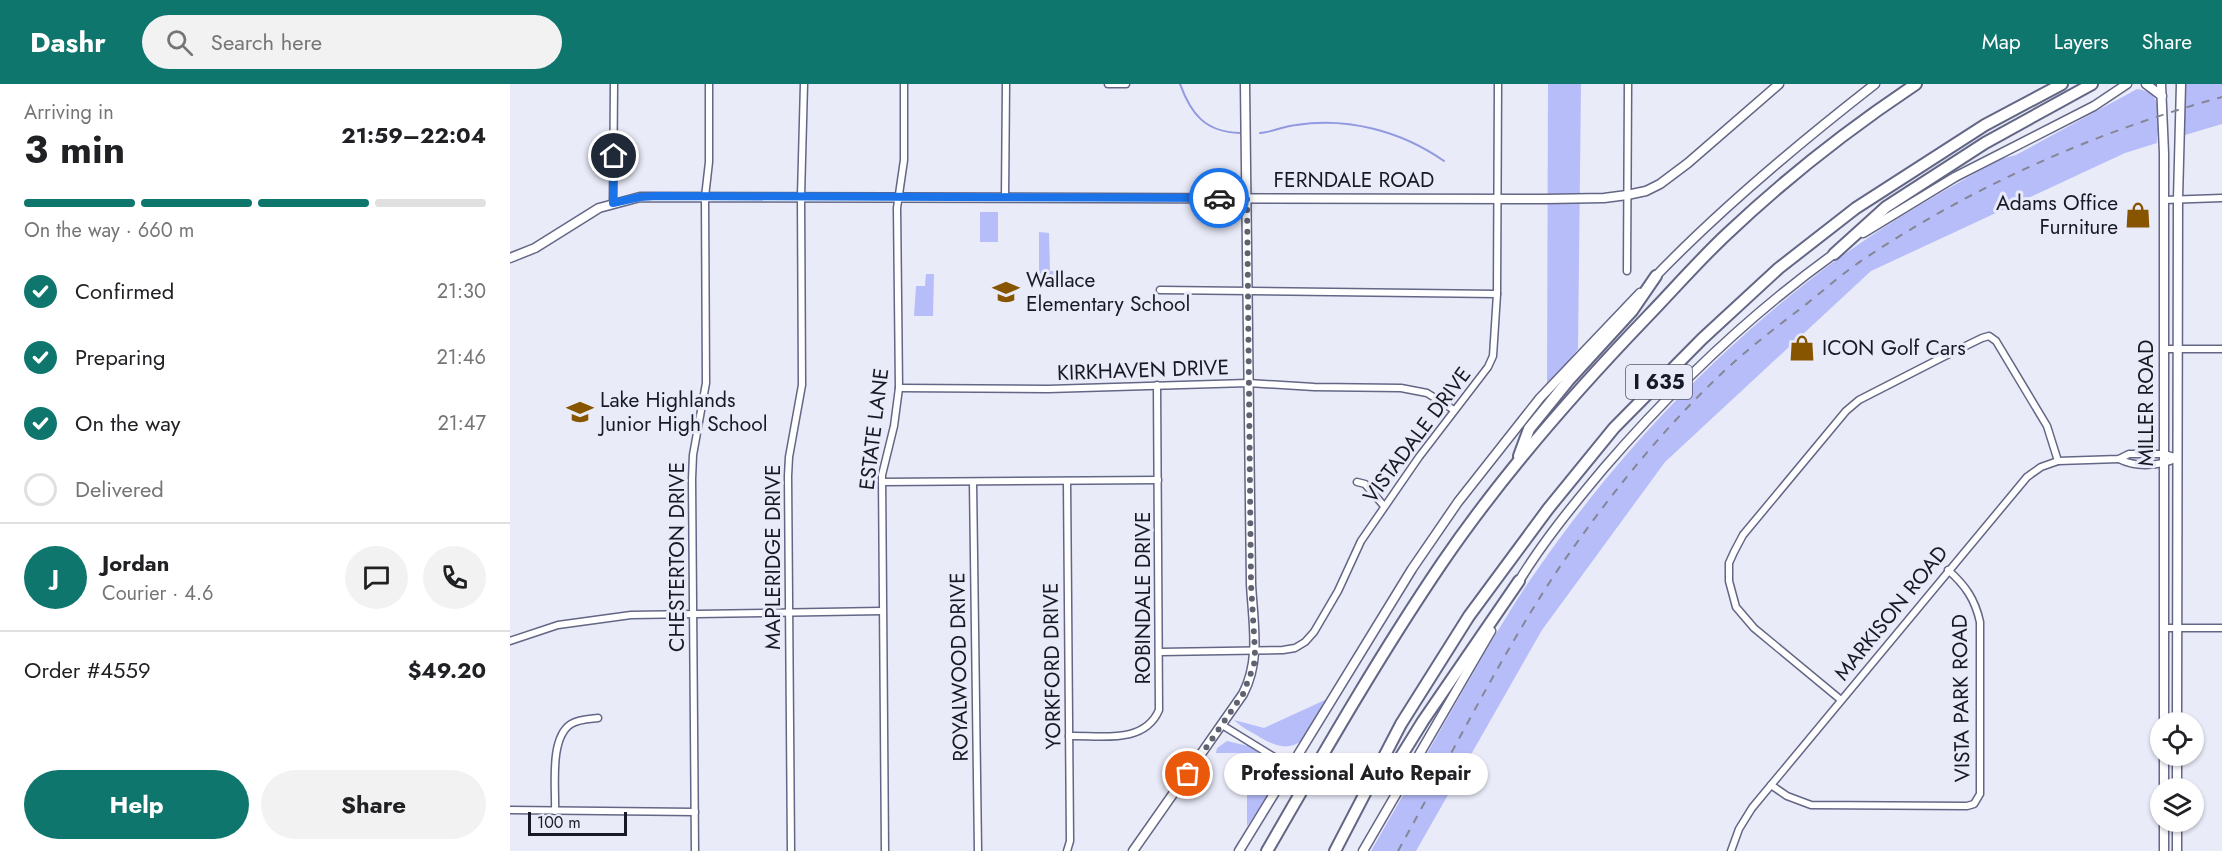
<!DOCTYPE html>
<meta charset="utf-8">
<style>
:root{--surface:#fff;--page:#f2f2f2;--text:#202124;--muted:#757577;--line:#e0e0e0;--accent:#0f766e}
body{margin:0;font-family:Jost,sans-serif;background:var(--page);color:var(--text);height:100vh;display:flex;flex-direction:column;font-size:22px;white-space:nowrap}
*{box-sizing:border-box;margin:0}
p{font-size:20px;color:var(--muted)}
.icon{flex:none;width:33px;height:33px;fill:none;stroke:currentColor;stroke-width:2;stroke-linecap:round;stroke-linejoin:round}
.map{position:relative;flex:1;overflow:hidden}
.panel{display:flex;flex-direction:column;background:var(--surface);width:510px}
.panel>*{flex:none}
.fabs{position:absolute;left:1640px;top:628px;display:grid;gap:12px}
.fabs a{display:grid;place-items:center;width:54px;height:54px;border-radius:50%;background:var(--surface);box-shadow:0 2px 4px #0004;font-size:30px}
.scale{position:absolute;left:18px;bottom:15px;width:99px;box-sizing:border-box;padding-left:6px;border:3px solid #181925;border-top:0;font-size:16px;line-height:21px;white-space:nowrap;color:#181925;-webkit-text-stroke:4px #e9ebf9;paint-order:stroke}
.pin{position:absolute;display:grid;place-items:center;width:51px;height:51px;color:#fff;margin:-26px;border:3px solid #fff;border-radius:50%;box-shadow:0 2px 6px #0007}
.courier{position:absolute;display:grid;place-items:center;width:60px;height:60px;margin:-30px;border:4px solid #1a73e8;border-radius:50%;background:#fff;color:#222;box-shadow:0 2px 8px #0007}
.bubble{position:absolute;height:42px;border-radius:21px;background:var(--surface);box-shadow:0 2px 4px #0004;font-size:20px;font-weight:700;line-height:42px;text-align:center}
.headline em{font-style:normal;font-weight:700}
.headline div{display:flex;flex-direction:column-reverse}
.headline{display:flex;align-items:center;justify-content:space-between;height:102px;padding:0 24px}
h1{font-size:39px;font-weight:700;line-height:45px}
.bar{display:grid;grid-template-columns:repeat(4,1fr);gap:9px 6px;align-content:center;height:72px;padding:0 24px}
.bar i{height:8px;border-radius:4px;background:var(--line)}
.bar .current{background:var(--accent)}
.bar p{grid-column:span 4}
.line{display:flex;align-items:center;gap:15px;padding:0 24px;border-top:2px solid var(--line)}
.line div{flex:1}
.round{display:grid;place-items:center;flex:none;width:63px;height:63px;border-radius:32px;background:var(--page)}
ol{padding:0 24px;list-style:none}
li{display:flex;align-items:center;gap:18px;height:66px}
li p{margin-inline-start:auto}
li .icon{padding:6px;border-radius:50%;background:var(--accent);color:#fff;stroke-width:4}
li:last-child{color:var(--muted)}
li i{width:33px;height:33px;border:3px solid var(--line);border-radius:50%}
.button{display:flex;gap:12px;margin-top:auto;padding:12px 24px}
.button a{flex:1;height:69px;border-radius:36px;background:var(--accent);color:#fff;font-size:24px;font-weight:700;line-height:69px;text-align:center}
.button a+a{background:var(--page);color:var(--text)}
header{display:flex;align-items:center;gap:36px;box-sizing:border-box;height:84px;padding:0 30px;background:var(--accent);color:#fff}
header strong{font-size:28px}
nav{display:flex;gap:33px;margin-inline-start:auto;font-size:21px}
.search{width:420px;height:54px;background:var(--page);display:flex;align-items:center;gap:15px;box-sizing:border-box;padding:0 21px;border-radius:33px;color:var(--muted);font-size:22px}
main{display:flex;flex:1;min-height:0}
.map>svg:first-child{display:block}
.green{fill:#b7bdf8}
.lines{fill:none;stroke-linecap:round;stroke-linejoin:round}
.stream{stroke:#9399e0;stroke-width:2}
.street-casing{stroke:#636685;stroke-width:9}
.secondary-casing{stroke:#636685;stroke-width:11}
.highway-casing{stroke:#636685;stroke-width:14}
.street{stroke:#fff;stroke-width:6}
.secondary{stroke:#fff;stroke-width:8}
.highway{stroke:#fff;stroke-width:10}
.rail{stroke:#858694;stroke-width:2;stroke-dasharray:8 8;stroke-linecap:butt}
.done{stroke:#61626f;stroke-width:6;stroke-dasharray:0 10.8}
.route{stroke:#1a73e8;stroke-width:8}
.labels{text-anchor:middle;stroke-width:6;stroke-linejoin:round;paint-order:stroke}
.shield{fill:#e9ebf9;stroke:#575865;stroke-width:1.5}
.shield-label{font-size:20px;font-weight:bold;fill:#181925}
.street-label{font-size:21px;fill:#181925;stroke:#e9ebf9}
.poi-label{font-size:21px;fill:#181925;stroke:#e9ebf9;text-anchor:start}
</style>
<header>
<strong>Dashr</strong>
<div class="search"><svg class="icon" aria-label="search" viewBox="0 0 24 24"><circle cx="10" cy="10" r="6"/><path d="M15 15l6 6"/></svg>Search here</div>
<nav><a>Map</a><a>Layers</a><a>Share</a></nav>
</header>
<main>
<section class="panel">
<div class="headline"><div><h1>3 min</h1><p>Arriving in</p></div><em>21:59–22:04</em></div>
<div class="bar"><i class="current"></i><i class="current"></i><i class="current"></i><i></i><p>On the way · 660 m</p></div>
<ol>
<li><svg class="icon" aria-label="check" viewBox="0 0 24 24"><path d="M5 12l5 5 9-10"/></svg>Confirmed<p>21:30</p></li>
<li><svg class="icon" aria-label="check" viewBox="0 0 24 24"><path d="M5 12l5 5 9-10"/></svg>Preparing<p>21:46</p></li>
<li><svg class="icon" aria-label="check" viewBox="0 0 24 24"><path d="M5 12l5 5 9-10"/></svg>On the way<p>21:47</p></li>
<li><i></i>Delivered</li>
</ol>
<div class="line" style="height:108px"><b class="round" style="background:var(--accent);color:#fff">J</b><div><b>Jordan</b><p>Courier · 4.6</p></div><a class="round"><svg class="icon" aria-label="chat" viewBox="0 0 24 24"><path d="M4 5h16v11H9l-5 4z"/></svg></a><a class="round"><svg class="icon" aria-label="phone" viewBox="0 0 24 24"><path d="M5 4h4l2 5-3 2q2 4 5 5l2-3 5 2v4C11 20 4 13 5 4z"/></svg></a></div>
<div class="line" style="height:78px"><div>Order #4559</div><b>$49.20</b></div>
<div class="button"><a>Help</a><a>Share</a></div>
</section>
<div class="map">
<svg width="1712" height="767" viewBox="0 0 1712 767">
<rect width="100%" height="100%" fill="#e9ebf9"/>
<!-- green -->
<g class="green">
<polygon points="1038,0 1071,0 1068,265 1037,305"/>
<polygon points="1674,0 1712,0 1712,40 1675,51"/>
<path d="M 1627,5 C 1657,9 1648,37 1647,59 L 1615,69 L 1361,187 L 1155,378 L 1032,546 L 906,767 L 861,767 C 892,713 923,659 954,605 C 979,562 1003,519 1032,479 C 1107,372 1198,275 1301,195 C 1360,149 1425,111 1491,75 L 1506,71 Z"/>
<rect x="470" y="128" width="18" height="30"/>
<polygon points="529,148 539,149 540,187 547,187 547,195 529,194"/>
<polygon points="416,190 424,190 423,232 404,232 406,202 415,202"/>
<path d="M 817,615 C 799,646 793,678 751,654 C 742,648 732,644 724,636 L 754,644 Z"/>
<polygon points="717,657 738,662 764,679 767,685 760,708 737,742 737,669 706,669 707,664"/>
</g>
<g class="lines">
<!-- stream -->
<g class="stream">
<path d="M 670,0 C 681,30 695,48 730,49"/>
<path d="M 750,49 C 762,48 774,42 786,41 C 838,33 891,47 934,77"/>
</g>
<!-- street casing -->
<g class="street-casing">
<g id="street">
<polyline points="598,0 616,0"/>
<polyline points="495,114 496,0"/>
<polyline points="1654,116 1712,114"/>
<polyline points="103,119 104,0"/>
<polyline points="1117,187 1118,0"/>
<polyline points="650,206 987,210"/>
<polyline points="1654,265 1712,265"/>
<polyline points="389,304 538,305 738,299 804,303 891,304 917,309 944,326"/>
<path d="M 1609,375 C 1627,384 1649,382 1668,374"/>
<polyline points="557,397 560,757 557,767"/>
<polyline points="372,398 648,396"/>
<polyline points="463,398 468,767"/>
<polyline points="847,398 855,400 874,422"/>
<polyline points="1654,544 1712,544"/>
<polyline points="0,557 48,541 121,531 372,527"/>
<polyline points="650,568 773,566 785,564 795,558 804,548 828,507 851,457 909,373 978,283 983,272 987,210 988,0"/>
<polyline points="1331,616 1244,544 1226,523 1219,497 1219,479 1224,468 1233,451 1336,327 1349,316 1433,273 1472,254 1479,252 1486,257 1537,342 1548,377"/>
<polyline points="712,641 782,684"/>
<path d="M 559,652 C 590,651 634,661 649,626 L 647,301"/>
<path d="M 1261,701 L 1277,712 L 1301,721 L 1457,722 L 1464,720 L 1470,710 L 1470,538 C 1465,515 1455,501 1438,486"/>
<polyline points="0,726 185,728"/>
<path d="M 45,727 C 46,704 39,654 61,640 C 69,635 79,635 88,634"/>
<polyline points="185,767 182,395 183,371 196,299 195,113 199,78 199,0"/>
<polyline points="281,767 278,392 279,373 292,301 291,112 294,0"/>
<polyline points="375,767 372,391 384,342 389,304 387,124 394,76 394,0"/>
<polyline points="1221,767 1229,745 1242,724 1517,393 1531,383 1548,377 1609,375 1619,370 1654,370 1668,374"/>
</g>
</g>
<!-- secondary casing -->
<g class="secondary-casing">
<g id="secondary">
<polyline points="1636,0 1652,12"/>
<polyline points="1651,0 1654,69 1654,639"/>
<polyline points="1353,149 1445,93 1584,22 1617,0"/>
<polyline points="0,174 25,164 89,124 130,113 1035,115 1094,114 1117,111 1136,107 1150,100 1178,79 1269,0"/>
<path d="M 1143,195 C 1211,124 1288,60 1365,0"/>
<path d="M 1006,502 C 1031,460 1063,421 1094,384 C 1164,303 1241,229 1328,167"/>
<polyline points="1667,639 1668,115 1671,0"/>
<polyline points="1654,672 1654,705"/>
<polyline points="1667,705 1667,672"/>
<path d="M 623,767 L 733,610 C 751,576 743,538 741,500 L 735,0"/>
<polyline points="729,767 902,485 948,418 1030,314 1130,209"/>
<polyline points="853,767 981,547"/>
<polyline points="1654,767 1654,738"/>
<polyline points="1667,767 1667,738"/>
</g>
</g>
<!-- highway casing -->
<g class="highway-casing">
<g id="highway">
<polyline points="1324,170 1376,123 1475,59 1582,0"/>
<polyline points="1009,372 1019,345 1058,297 1122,227 1146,192"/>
<polyline points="863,701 887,679 913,637 1009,497"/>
<path d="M 757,767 C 813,670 869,572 932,479 C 992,391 1063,310 1137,233 C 1164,205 1190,175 1218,149 C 1276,94 1340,44 1406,0"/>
<polyline points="825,767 891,640 959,532 1038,425 1104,344 1192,255 1269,184 1346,124 1475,41 1552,0"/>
</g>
</g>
<!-- street -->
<use href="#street" class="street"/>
<!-- secondary -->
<use href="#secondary" class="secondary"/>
<!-- highway -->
<use href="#highway" class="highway"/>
<!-- rail -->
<path class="rail" d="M 888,767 C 941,672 989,574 1049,484 C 1096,416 1149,349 1209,292 C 1235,267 1265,244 1294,222 C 1314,206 1333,189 1354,175 C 1463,102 1585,48 1712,13"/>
</g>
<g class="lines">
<!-- done -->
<polyline class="done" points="678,690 733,610 744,581 745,567 741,500 737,114 709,114"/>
<!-- route -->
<polyline class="route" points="104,72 103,119 130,113 148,112 709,114"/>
</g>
<!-- icons -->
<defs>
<g id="shop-bare" transform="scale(2.07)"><path d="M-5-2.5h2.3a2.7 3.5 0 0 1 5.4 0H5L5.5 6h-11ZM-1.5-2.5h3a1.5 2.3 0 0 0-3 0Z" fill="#875400" stroke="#e9ebf9" stroke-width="2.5" paint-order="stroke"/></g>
<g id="school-bare" transform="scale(2.07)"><path d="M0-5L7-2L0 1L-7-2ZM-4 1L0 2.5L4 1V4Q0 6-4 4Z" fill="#875400" stroke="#e9ebf9" stroke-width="2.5" paint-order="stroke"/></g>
</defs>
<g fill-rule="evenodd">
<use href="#shop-bare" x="1628" y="131"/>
<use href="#school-bare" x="496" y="208"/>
<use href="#shop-bare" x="1292" y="264"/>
<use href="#school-bare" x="70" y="328"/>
</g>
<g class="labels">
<!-- shield labels -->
<rect class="shield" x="1116" y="281" width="66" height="34" rx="4.5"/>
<g class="shield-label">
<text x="1149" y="305">I 635</text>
</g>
<!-- street labels -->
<g class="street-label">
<text x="844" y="103">FERNDALE ROAD</text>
<text transform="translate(633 286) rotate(-2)" y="7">KIRKHAVEN DRIVE</text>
<text transform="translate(1636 319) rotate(-90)" y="7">MILLER ROAD</text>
<text transform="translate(364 345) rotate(-83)" y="7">ESTATE LANE</text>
<text transform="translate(907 351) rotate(-53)" y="7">VISTADALE DRIVE</text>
<text transform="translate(167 473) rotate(-90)" y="7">CHESTERTON DRIVE</text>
<text transform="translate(263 473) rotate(-90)" y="7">MAPLERIDGE DRIVE</text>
<text transform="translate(633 514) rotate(-90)" y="7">ROBINDALE DRIVE</text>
<text transform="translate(1381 529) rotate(-51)" y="7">MARKISON ROAD</text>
<text transform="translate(542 582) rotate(-91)" y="7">YORKFORD DRIVE</text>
<text transform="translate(449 583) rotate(-91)" y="7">ROYALWOOD DRIVE</text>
<text transform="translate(1451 614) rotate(-91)" y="7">VISTA PARK ROAD</text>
</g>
<!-- poi labels -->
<g class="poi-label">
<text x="1608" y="126" text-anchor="end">Adams Office<tspan x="1608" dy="24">Furniture</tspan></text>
<text x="516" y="203">Wallace<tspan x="516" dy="24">Elementary School</tspan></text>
<text x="1312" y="271">ICON Golf Cars</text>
<text x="90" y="323">Lake Highlands<tspan x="90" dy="24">Junior High School</tspan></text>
</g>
</g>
</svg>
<div class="fabs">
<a><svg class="icon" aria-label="locate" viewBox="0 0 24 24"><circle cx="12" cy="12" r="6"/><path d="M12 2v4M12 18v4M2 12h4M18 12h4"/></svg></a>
<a><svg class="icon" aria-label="layers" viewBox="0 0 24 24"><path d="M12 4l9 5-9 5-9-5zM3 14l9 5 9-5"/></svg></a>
</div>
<div class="scale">100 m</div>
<div class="pin" style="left:678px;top:690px;background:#ea580c"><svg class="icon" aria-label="bag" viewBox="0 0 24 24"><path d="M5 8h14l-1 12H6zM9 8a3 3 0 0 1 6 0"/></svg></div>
<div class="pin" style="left:104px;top:72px;background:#1f2937"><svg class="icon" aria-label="home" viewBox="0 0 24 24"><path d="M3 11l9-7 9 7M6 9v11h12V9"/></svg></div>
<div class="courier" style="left:709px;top:114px"><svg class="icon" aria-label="car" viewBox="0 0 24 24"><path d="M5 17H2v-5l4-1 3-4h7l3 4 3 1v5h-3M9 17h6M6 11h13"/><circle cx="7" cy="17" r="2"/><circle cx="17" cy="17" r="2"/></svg></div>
<div class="bubble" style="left:714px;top:669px;width:264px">Professional Auto Repair</div>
</div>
</main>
